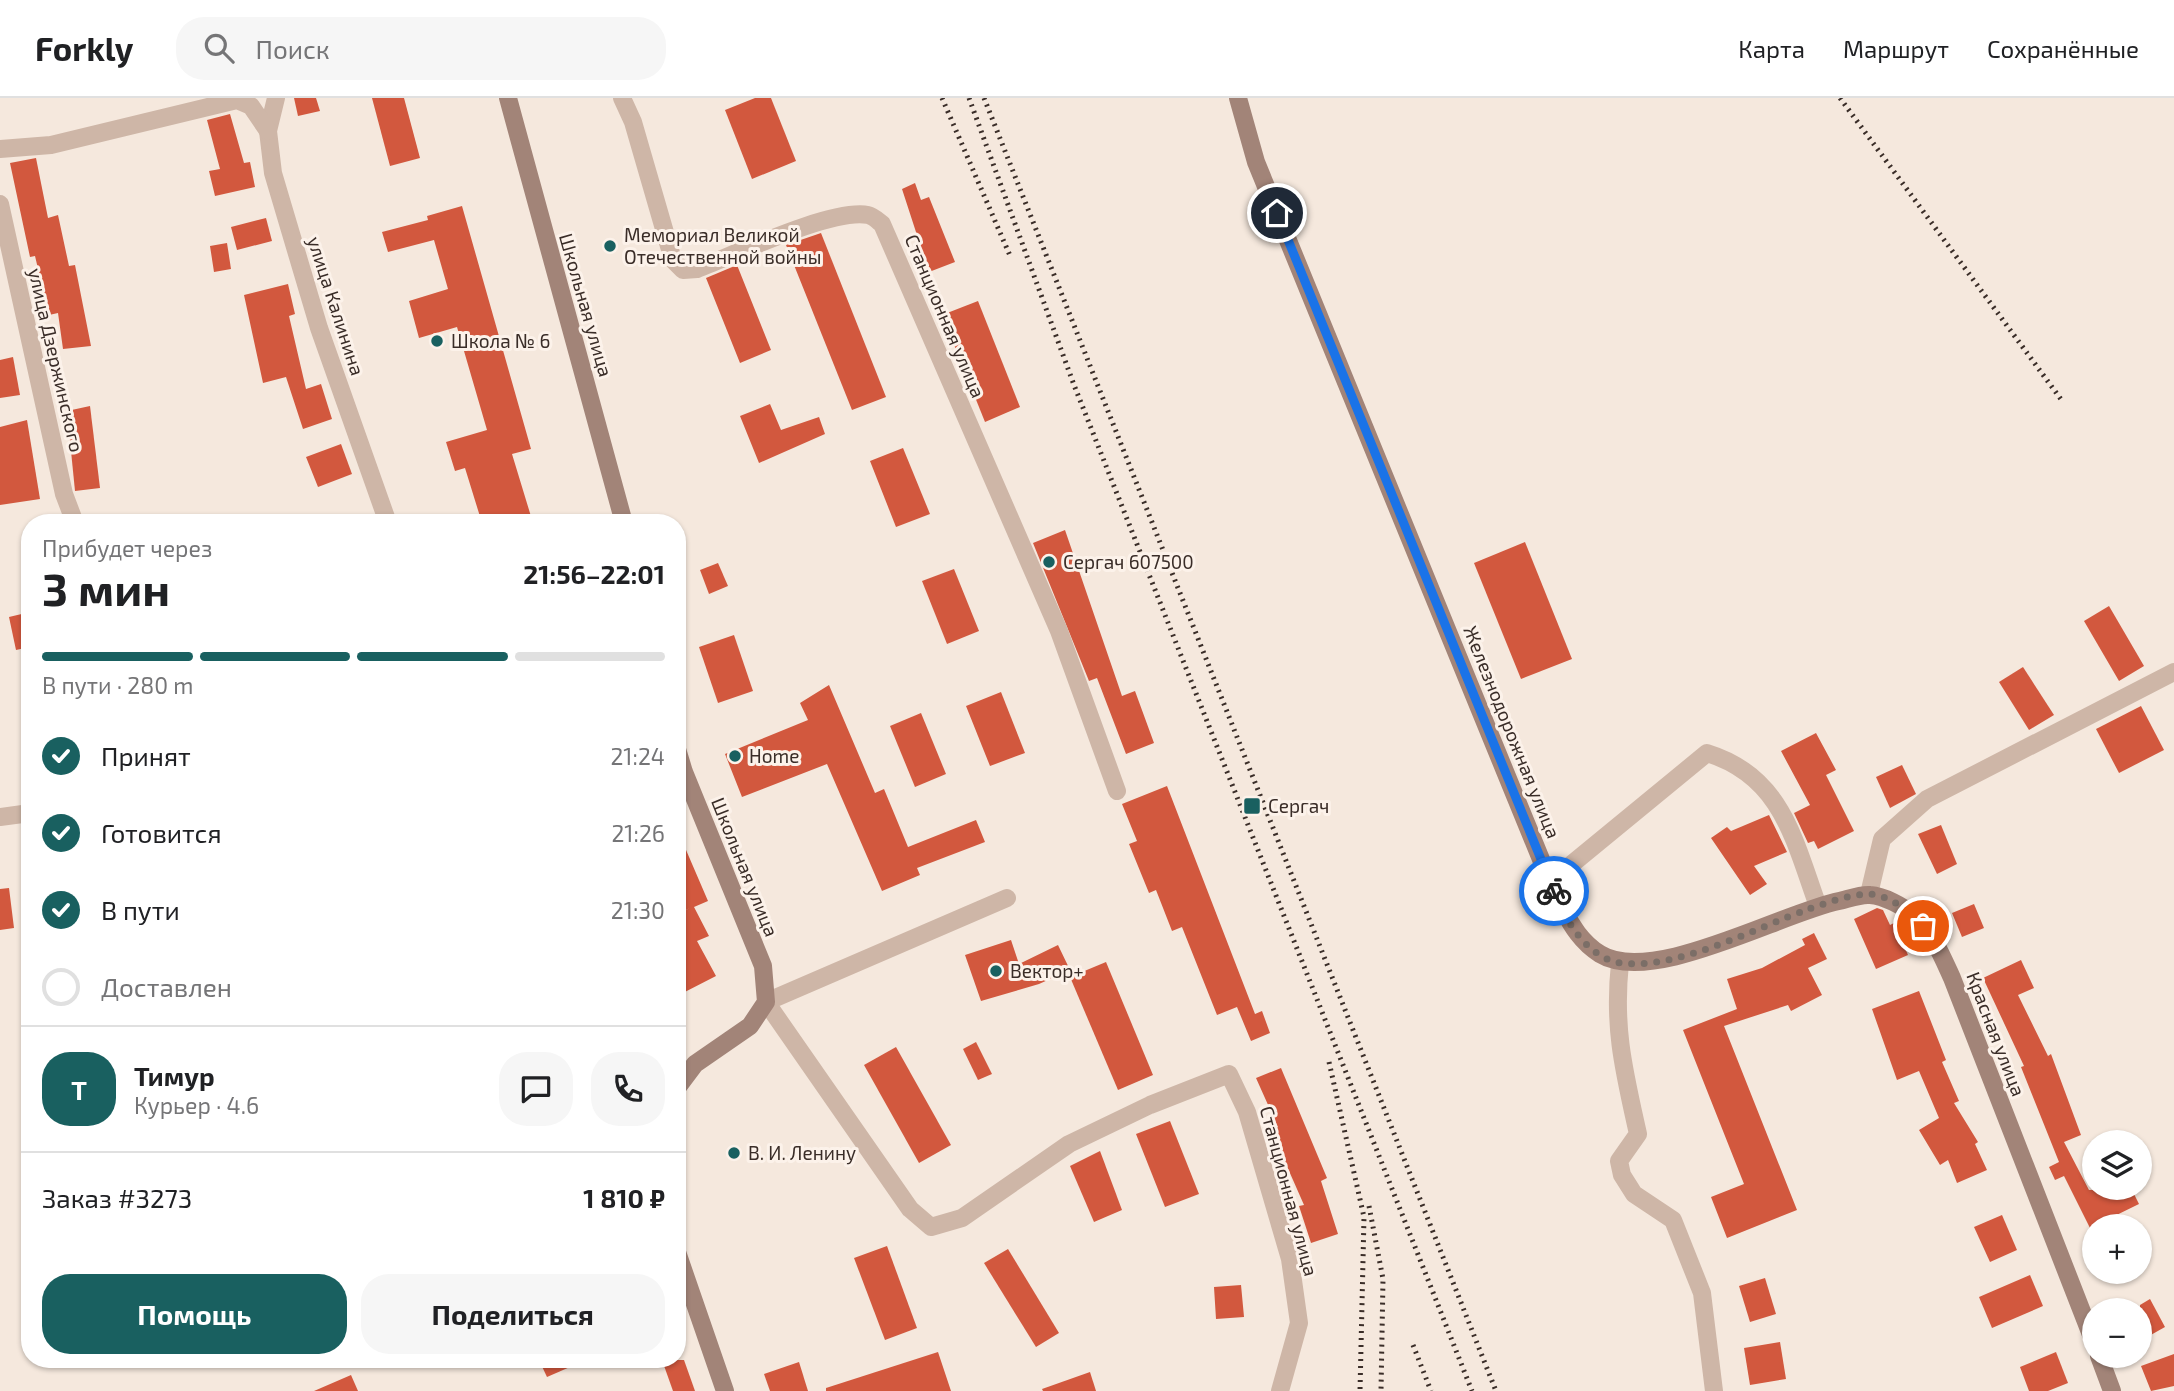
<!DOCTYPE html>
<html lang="ru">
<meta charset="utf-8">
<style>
:root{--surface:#fff;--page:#f6f6f6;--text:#202124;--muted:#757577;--line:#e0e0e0;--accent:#196060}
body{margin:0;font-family:"Exo 2",sans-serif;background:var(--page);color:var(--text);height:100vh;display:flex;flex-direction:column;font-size:26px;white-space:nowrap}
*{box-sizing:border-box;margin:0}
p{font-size:23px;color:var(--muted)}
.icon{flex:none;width:38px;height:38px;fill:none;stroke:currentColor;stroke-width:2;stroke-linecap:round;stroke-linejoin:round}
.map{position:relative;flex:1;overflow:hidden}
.panel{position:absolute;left:21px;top:416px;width:665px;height:854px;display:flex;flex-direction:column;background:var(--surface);border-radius:28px;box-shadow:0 2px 5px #0004}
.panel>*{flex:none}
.fabs{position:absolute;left:2082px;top:1032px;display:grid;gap:14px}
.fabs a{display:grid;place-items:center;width:70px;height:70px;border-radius:50%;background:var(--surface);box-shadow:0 2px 5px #0004;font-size:35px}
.pin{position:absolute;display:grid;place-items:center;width:60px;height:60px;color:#fff;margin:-30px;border:4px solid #fff;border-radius:50%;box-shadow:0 2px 7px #0007}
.courier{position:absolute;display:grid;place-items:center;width:70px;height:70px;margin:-35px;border:5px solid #1a73e8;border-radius:50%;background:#fff;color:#222;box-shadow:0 2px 9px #0007}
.head em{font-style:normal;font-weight:700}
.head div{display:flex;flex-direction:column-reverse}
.head{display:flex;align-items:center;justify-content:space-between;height:119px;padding:0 21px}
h1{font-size:46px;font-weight:700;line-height:52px}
.bar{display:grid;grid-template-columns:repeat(4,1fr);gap:10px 7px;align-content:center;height:84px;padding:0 21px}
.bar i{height:9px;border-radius:5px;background:var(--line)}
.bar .on{background:var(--accent)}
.bar p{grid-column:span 4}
.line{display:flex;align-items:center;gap:18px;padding:0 21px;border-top:2px solid var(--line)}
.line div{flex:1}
.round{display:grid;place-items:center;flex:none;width:74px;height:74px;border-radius:28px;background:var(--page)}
ol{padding:0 21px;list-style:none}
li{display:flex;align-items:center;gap:21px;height:77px}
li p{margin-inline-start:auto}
li .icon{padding:7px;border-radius:50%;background:var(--accent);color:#fff;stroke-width:4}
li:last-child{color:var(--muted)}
li i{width:38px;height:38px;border:4px solid var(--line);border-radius:50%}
.cta{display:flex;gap:14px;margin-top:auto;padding:14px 21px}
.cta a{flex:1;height:80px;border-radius:28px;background:var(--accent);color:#fff;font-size:28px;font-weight:700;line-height:80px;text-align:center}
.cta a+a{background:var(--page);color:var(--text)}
header{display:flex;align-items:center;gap:42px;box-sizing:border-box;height:98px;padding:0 35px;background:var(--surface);border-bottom:2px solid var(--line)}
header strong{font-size:33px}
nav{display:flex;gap:38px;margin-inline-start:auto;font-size:24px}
.search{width:490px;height:63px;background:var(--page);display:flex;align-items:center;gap:18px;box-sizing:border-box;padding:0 24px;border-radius:28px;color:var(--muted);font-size:26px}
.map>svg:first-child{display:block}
.building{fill:#d2583e}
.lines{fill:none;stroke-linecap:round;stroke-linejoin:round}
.street{stroke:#ceb6a7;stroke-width:18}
.secondary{stroke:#a28478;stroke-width:18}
.rail{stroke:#3a2d28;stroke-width:5;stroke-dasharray:2 5;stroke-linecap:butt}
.done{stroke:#7b6e67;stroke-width:7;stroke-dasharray:0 12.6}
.route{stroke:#1a73e8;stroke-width:9}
.poi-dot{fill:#196060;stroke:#fcf2ea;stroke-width:2.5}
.labels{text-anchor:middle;stroke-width:6;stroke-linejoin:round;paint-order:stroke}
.poi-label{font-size:19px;fill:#3a2d28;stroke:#fcf2ea;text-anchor:start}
.street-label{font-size:19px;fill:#3a2d28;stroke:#fcf2ea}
</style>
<header>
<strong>Forkly</strong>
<div class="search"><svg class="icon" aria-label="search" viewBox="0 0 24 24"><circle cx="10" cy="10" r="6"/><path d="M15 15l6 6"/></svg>Поиск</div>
<nav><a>Карта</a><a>Маршрут</a><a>Сохранённые</a></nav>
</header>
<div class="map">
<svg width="2174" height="1293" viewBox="0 0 2174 1293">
<rect width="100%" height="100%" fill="#f5e8dd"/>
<!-- building -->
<g class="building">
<polygon points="294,0 316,0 320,13 298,18"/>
<polygon points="372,0 404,0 420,60 390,68"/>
<polygon points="755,0 771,0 796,63 752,81 725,12"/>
<polygon points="230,16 244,65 250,64 255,89 215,98 209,73 220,71 207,22"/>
<polygon points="36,60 48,120 58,117 69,168 75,167 91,248 63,251 58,215 49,217 35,158 30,159 10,65"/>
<polygon points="915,85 921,102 929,99 955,164 929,174 902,91"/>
<polygon points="462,108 531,351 512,356 533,425 482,425 465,370 455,373 446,344 487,332 457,229 419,240 409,203 448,191 434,142 388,154 382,134 428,122 427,118"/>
<polygon points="266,120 272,143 237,152 231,129"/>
<polygon points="821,135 886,299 852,312 786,147"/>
<polygon points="227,145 231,171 214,174 210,148"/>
<polygon points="737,167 771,252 740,265 706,180"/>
<polygon points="288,186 295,216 289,218 306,291 321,286 332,321 303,331 286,279 263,285 244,197"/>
<polygon points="978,203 1020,309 985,324 942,217"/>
<polygon points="13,259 20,297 0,300 0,262"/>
<polygon points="770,306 781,332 819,319 825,336 759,365 740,318"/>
<polygon points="90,308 100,390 75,393 67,313"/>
<polygon points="27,322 40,401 0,407 0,329"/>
<polygon points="341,346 352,376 318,389 306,359"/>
<polygon points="903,350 930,416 896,429 870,363"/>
<polygon points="1065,432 1122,598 1135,593 1154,645 1126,656 1097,580 1089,583 1033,445"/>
<polygon points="1525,444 1572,561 1521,581 1474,465"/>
<polygon points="718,465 728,488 709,496 700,472"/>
<polygon points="954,471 979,533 947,546 922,483"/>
<polygon points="2109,508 2144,568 2119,583 2084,523"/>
<polygon points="30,514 30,549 16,552 9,519"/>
<polygon points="734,537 753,593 718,605 699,549"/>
<polygon points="2023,569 2054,617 2029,632 1999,584"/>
<polygon points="829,587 875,695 884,691 908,749 976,722 985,744 917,770 920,777 882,793 827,666 742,699 725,656 808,622 800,605"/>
<polygon points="1001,594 1025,655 990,668 966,608"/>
<polygon points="2141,608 2164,652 2119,675 2096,631"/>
<polygon points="921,615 946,676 915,689 890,628"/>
<polygon points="1816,635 1836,672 1826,677 1854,733 1818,751 1814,743 1808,745 1794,715 1810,707 1781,653"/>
<polygon points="1902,667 1916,696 1890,710 1876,679"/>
<polygon points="1167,688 1255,916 1262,913 1270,935 1251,943 1237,909 1217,917 1182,829 1172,833 1156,792 1149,795 1129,746 1137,743 1122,706"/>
<polygon points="1769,717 1787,754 1754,768 1767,786 1750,797 1711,740 1727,729 1731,733"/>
<polygon points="1941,727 1957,766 1937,776 1918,736"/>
<polygon points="677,731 708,803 694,809 709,838 697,843 716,878 677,898 677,817 690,810 686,812 677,791"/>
<polygon points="9,790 14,830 0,832 0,791"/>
<polygon points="1974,806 1984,830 1962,839 1952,815"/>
<polygon points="1877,810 1883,812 1890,827 1894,825 1908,857 1876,871 1854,821"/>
<polygon points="1814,835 1827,861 1808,870 1822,897 1791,913 1788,907 1724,928 1797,1112 1727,1140 1711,1099 1744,1086 1683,932 1737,911 1727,881 1762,870 1805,847 1802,841"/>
<polygon points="1011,842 1019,866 1058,847 1070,872 1039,886 981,903 965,857"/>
<polygon points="2021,862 2034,890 2018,897 2048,958 2051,956 2081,1037 2064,1044 2089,1092 2131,1090 2139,1106 2090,1130 2064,1078 2055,1082 2049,1069 2059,1064 2021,969 2024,968 1983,880"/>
<polygon points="1106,864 1153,977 1118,992 1070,879"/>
<polygon points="1919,893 1946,962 1942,964 1959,1003 1954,1005 1978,1044 1975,1046 1987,1072 1957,1085 1948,1062 1940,1067 1919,1032 1939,1020 1919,973 1897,982 1872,911"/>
<polygon points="976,944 992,976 978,982 963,951"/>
<polygon points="896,949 951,1047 919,1065 864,967"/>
<polygon points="1281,970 1327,1080 1321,1083 1338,1136 1311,1145 1299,1108 1304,1107 1271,1032 1278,1029 1256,980"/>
<polygon points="1170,1023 1199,1096 1165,1109 1136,1036"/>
<polygon points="1100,1053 1122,1112 1094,1124 1070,1068"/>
<polygon points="2002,1117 2017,1152 1990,1164 1974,1129"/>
<polygon points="887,1148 917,1230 885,1242 854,1160"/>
<polygon points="1008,1151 1059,1235 1036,1249 984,1165"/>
<polygon points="2030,1177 2043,1208 1992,1230 1979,1199"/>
<polygon points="1765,1180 1776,1216 1750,1224 1739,1188"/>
<polygon points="1241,1187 1244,1219 1216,1221 1214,1189"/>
<polygon points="2150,1201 2165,1229 2140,1243 2140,1207"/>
<polygon points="1780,1244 1786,1281 1750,1287 1744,1250"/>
<polygon points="938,1254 951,1293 826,1293 826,1290"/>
<polygon points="2056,1254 2068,1285 2048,1293 2029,1293 2020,1269"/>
<polygon points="2174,1256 2174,1288 2151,1293 2141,1268"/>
<polygon points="539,1262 586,1262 547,1279"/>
<polygon points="662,1262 684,1262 695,1293 673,1293"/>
<polygon points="799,1264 808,1293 770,1293 764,1276"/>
<polygon points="1090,1274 1096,1293 1043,1293 1042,1291"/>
<polygon points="351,1277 358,1293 314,1293"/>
</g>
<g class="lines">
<!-- street -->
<g class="street">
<polyline points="276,0 268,33 273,75 319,230 388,425"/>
<path d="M 622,0 L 633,24 L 673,162 L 683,172 L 697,171 C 734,157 832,110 868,117 C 873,118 878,123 882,126 L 1059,533 L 1117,693"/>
<polyline points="0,51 51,47 237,2 251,8 268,33"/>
<polyline points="0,106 64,396 75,425"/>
<polyline points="0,719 30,715"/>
<path d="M 1550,784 L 1707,655 C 1782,678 1794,742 1818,808"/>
<polyline points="1869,796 1882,741 1927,701 2174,574"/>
<polyline points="1007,800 766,904 910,1111 931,1129 962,1120 1069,1046 1150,1007 1229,976 1247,1014 1290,1161 1299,1225 1280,1293"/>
<path d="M 1620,865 C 1613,930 1624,973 1638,1036 L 1619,1063 L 1622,1077 L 1634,1096 L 1673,1122 L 1702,1195 L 1714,1293"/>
</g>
<!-- secondary -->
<g class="secondary">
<polyline points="508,0 624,425"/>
<path d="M 1238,0 L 1256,64 L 1558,803 C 1570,824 1579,843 1600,856 C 1652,888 1781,815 1839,803 C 1848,801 1861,796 1870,797 C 1884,798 1903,808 1913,817 C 1932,833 1942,858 1952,880 L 2095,1247"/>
<polyline points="677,651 684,674 763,868 766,904 750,928 695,966 677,990"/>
<polyline points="677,1154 725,1293"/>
<polyline points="2099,1258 2112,1293"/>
</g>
<!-- rail -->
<g class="rail">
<polyline points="942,0 1011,160"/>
<polyline points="969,0 1074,287 1472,1293"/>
<polyline points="984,0 1496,1293"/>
<polyline points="1840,0 2063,304"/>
<polyline points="1329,964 1364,1119 1360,1293"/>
<polyline points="1369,1108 1383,1181 1381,1293"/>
<polyline points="1413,1247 1431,1293"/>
</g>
</g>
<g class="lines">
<!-- done -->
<path class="done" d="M 1554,793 C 1565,822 1587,860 1621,865 C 1676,872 1754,831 1806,812 C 1824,806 1849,796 1869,796 C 1889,797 1911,814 1923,828"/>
<!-- route -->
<polyline class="route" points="1277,115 1554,793"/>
</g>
<!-- markers -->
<g class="poi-dot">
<circle cx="610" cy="148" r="7"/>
<circle cx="437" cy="243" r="7"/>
<circle cx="1049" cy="464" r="7"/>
<circle cx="735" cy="658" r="7"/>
<rect x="1243" y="699" width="18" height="18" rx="3.5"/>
<circle cx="996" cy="873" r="7"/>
<circle cx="734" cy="1055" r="7"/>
</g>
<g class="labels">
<!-- poi labels -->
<g class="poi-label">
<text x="624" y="144">Мемориал Великой<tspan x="624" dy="22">Отечественной войны</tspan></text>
<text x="451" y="250">Школа № 6</text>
<text x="1063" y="471">Сергач 607500</text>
<text x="749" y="665">Home</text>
<text x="1268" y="715">Сергач</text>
<text x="1010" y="880">Вектор+</text>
<text x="748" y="1062">В. И. Ленину</text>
</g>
<!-- street labels -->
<g class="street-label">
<text transform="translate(586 207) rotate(74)" y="7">Школьная улица</text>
<text transform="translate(336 208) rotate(72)" y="7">улица Калинина</text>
<text transform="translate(945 218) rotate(67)" y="7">Станционная улица</text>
<text transform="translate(56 262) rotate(77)" y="7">улица Дзержинского</text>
<text transform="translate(1512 634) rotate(68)" y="7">Железнодорожная улица</text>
<text transform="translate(745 769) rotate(68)" y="7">Школьная улица</text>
<text transform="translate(1996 936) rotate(69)" y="7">Красная улица</text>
<text transform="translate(1289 1093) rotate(75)" y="7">Станционная улица</text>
</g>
</g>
</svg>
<div class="fabs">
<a><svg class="icon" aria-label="layers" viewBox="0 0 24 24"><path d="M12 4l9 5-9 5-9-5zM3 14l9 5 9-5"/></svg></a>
<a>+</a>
<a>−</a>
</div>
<div class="pin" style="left:1923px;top:828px;background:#ea580c"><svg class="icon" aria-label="bag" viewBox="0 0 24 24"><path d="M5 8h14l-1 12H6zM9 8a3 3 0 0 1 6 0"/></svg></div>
<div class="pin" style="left:1277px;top:115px;background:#1f2937"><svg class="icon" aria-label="home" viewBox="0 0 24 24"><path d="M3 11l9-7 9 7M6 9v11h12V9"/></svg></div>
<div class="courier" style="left:1554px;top:793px"><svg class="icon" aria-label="bike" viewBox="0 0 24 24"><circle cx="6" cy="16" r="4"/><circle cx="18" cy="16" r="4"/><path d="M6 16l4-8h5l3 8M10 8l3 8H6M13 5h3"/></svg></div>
<section class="panel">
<div class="head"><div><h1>3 мин</h1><p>Прибудет через</p></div><em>21:56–22:01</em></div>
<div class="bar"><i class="on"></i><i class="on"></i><i class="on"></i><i></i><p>В пути · 280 m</p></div>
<ol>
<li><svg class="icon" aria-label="check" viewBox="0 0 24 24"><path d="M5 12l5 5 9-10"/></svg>Принят<p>21:24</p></li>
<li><svg class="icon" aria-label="check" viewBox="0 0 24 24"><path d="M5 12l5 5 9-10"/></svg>Готовится<p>21:26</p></li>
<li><svg class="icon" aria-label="check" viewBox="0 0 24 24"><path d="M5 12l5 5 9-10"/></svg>В пути<p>21:30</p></li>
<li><i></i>Доставлен</li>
</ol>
<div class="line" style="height:126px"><b class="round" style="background:var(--accent);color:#fff">Т</b><div><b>Тимур</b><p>Курьер · 4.6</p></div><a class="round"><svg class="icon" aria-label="chat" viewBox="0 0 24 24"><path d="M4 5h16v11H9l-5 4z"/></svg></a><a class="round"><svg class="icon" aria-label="phone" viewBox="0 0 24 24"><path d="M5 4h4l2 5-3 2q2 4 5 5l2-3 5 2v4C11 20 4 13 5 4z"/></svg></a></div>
<div class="line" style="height:91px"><div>Заказ #3273</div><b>1 810 ₽</b></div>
<div class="cta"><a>Помощь</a><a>Поделиться</a></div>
</section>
</div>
